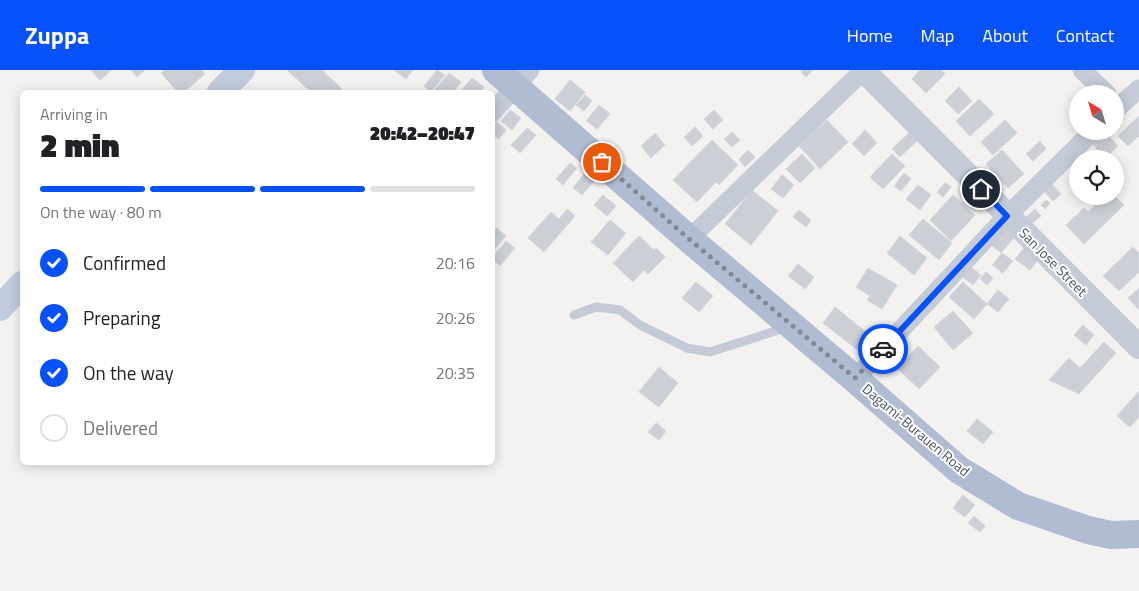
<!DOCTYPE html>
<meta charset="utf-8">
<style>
:root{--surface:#fff;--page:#f6f6f6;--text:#202124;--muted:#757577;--line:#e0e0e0;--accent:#0651f9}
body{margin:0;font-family:"Titillium Web",sans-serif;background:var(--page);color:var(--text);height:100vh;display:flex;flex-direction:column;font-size:19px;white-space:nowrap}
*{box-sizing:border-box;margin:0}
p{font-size:16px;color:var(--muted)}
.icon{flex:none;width:28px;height:28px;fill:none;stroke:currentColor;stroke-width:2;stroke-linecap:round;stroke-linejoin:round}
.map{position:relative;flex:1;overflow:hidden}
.panel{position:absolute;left:20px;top:20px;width:475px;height:375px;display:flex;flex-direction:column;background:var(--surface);border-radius:8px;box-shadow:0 2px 12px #0003}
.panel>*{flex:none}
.needle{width:32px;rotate:322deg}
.fabs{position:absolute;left:1069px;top:15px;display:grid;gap:10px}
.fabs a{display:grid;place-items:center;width:55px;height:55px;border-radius:50%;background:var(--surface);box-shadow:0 2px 12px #0003;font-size:25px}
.pin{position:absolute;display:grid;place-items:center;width:42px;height:42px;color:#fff;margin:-21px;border:2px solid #fff;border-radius:50%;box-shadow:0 1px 5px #0007}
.courier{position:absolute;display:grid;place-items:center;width:50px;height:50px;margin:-25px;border:4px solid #0651f9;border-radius:50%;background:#fff;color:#222;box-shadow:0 1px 6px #0007}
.headline em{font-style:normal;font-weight:800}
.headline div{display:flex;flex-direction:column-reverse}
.headline{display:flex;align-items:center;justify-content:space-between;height:85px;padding:0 20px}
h1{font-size:32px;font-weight:800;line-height:38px}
.bar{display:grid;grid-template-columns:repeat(4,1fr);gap:8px 5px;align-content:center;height:60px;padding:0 20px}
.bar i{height:6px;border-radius:4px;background:var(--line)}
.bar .active{background:var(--accent)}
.bar p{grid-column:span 4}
ol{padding:0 20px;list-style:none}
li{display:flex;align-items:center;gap:15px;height:55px}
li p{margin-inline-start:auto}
li .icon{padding:5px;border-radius:50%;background:var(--accent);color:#fff;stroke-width:4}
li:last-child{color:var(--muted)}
li i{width:28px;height:28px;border:2px solid var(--line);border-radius:50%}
header{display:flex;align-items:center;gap:30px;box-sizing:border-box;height:70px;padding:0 25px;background:var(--accent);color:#fff}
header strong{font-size:24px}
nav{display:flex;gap:28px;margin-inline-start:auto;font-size:18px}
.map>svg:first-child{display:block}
.building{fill:#cdcfd7;stroke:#d5d6dd}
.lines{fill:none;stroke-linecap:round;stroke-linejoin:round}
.service{stroke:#c4cbd7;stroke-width:9}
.minor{stroke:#c4cbd7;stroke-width:19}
.tertiary{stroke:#c4cbd7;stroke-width:24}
.secondary{stroke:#c2cbdc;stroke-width:26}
.primary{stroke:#afbcd2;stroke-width:28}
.done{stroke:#848993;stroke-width:5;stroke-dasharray:0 9}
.route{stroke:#0651f9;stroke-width:6}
.labels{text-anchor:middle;stroke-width:4;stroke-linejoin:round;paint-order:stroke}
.street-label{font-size:14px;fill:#475161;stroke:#fff}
</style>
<header>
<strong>Zuppa</strong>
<nav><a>Home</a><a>Map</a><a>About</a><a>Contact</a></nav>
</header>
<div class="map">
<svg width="1139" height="521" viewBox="0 0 1139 521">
<rect width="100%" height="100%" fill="#f4f1f1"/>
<!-- building -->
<g class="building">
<polygon points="91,0 112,0 100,10"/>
<polygon points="131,0 145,0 137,7"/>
<polygon points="165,0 202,0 205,4 184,22 178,22 161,3"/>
<polygon points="287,0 322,0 344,21 311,22"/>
<polygon points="394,0 413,0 406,9"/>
<polygon points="437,0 445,5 431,22 424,16"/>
<polygon points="803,0 813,0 806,7 801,2"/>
<polygon points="920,0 941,0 945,4 926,23 912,9"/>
<polygon points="449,3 461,12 453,22 433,22"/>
<polygon points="472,8 484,17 480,22 460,22"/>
<polygon points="570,10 585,22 570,41 555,29"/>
<polygon points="959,17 972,31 958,44 945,31"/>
<polygon points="585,25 592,31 584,41 576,35"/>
<polygon points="979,29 994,44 970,66 956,51"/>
<polygon points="599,35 610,44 597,59 586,51"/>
<polygon points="510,40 521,48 512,60 501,51"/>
<polygon points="714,40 723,50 713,59 704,49"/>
<polygon points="1139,46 1139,66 1128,76 1118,66"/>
<polygon points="827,50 848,72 820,99 799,76"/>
<polygon points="1005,50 1017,63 993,85 981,72"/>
<polygon points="497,52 506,60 499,69 492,65 492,58"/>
<polygon points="695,57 703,66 692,76 684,67"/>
<polygon points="527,58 536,65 520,83 511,75"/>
<polygon points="865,60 877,73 864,86 852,74"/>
<polygon points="911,61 919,69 900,87 892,79"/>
<polygon points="1100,61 1105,61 1118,76 1105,88 1090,71"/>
<polygon points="732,62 740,70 732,77 724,69"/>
<polygon points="655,63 665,75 651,88 641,76"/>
<polygon points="712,70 738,95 719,115 716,112 697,132 673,110"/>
<polygon points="1040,71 1046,79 1033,91 1026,84"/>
<polygon points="748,80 755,87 745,97 739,89"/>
<polygon points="1002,80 1024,104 1008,118 986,94"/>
<polygon points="1093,80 1101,89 1083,89"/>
<polygon points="802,84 815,98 800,113 786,99"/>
<polygon points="892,84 905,96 883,119 870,107"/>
<polygon points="570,93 577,98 563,115 556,109"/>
<polygon points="904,103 911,109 901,121 894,116"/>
<polygon points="584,104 594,111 582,125 573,118"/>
<polygon points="1078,104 1078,117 1071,110"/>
<polygon points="782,105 794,115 783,128 771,119"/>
<polygon points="945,113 951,117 943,127 937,122"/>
<polygon points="1051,113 1061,124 1053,131 1043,120"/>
<polygon points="918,115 931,125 920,140 906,129"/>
<polygon points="752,120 778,141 751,175 725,154"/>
<polygon points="603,125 616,136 607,146 594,135"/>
<polygon points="953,125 975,145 951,171 930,150"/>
<polygon points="1104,126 1115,126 1124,135 1084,174 1066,155 1084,138 1088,142"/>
<polygon points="1046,130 1050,133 1045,139 1041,135"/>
<polygon points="567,139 575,146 544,182 528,168 551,142 559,149"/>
<polygon points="1035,139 1041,146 1031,154 1025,148"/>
<polygon points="799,140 811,150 806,157 793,147"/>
<polygon points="923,149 952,173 939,190 909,165"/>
<polygon points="610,150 626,163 608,185 591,172"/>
<polygon points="1002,153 1017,164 1001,183 987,171"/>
<polygon points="497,158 506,166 492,182 492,163"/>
<polygon points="639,166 654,180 656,178 665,187 648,204 644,200 633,212 613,193"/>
<polygon points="900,166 927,188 914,205 887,183"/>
<polygon points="506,171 515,178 500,196 492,188"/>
<polygon points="1133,177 1139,183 1139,202 1119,221 1103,206"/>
<polygon points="1024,178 1038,190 1030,200 1015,189"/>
<polygon points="1002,183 1013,191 1003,203 992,195"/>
<polygon points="798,194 814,207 805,219 788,206"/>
<polygon points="971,197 981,205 973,215 963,207"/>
<polygon points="868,198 897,215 882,239 867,230 870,226 856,217"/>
<polygon points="986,202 993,208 987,215 980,209"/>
<polygon points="696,212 713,226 699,242 682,228"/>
<polygon points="963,212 987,234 974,249 949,227"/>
<polygon points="1139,218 1139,240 1128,228"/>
<polygon points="998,220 1009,229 998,242 987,234"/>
<polygon points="835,237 872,267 860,282 823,253"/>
<polygon points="953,241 973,263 953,280 934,257"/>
<polygon points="1083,255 1094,265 1086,275 1074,265"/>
<polygon points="1104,272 1116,283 1079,324 1049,310 1069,288 1080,298"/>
<polygon points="918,276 940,297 919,319 897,298"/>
<polygon points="659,297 678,313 659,337 639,322"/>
<polygon points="1139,321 1139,347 1130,357 1117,346"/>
<polygon points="977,349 993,362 983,374 967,361"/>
<polygon points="656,353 666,361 659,370 648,362"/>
<polygon points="963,425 975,435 965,447 953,438"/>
<polygon points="974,446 985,456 980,462 968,453"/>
</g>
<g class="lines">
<!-- service -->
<polyline class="service" points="574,245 596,237 620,240 640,255 687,278 710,282 788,257"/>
<!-- minor -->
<g class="minor">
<polyline points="1082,0 1107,24"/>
<polyline points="1115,40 1139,19"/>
<polyline points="492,43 530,0"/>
<polyline points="689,169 864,0"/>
<polyline points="855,309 1007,146 1093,61"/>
</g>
<!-- tertiary -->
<polyline class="tertiary" points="863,0 1139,277"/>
<!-- secondary -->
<g class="secondary">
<polyline points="220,22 242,0"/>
<polyline points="0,238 22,214"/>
</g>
<!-- primary -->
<polyline class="primary" points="496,0 689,169 855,309 959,400 1018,436 1088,460 1111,465 1139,464"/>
</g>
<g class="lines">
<!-- done -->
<polyline class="done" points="602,92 689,169 855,308 883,279"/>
<!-- route -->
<polyline class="route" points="883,279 1007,146 981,119"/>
</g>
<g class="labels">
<!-- street labels -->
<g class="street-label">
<text transform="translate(1053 192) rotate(45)" y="5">San Jose Street</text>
<text transform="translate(916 360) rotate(40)" y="5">Dagami-Burauen Road</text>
</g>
</g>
</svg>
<div class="fabs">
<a><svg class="needle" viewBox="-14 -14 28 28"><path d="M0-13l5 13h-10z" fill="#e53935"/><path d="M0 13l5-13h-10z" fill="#757577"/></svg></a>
<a><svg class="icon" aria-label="locate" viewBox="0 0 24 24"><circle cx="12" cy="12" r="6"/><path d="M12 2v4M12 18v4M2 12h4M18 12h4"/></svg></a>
</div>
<div class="pin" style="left:602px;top:92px;background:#ea580c"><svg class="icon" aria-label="bag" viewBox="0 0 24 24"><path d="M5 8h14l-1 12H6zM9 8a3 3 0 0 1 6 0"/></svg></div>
<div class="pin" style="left:981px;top:119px;background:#1f2937"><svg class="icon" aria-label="home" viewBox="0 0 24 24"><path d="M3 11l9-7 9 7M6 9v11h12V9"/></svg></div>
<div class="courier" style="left:883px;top:279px"><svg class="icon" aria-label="car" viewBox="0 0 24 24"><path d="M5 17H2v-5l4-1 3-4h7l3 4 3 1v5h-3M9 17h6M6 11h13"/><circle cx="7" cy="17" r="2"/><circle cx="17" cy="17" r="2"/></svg></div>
<section class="panel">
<div class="headline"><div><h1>2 min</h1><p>Arriving in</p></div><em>20:42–20:47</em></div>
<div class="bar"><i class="active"></i><i class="active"></i><i class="active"></i><i></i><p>On the way · 80 m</p></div>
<ol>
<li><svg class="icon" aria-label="check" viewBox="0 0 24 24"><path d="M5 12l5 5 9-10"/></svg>Confirmed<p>20:16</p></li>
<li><svg class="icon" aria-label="check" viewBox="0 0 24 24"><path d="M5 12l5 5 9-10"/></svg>Preparing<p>20:26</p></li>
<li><svg class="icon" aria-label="check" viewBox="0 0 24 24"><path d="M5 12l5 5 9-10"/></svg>On the way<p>20:35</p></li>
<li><i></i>Delivered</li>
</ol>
</section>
</div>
